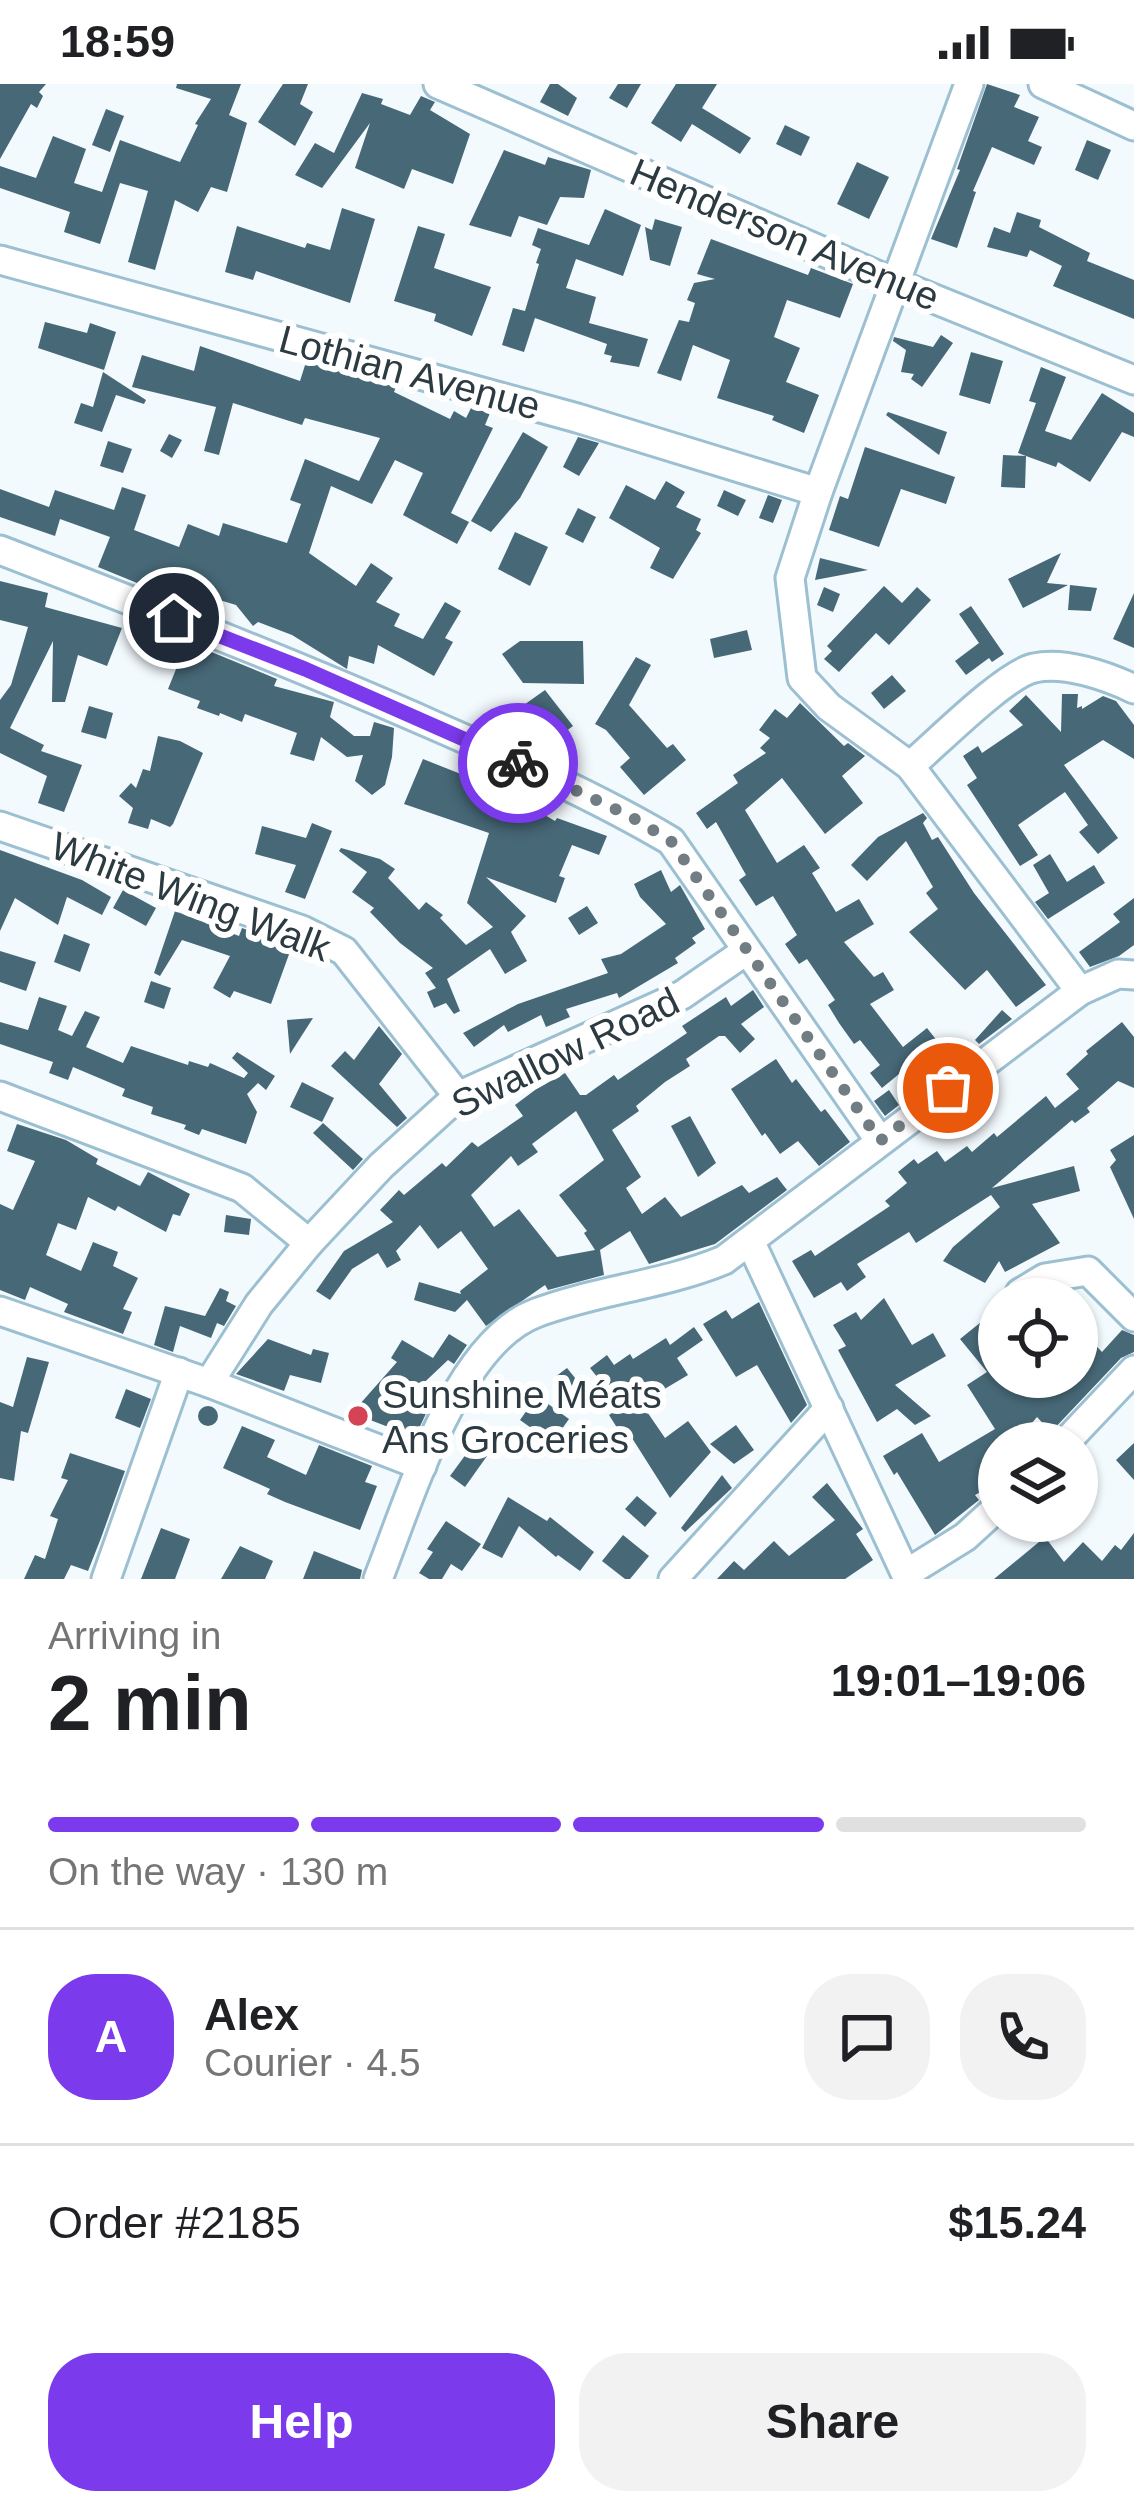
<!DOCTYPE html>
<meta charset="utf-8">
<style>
:root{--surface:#fff;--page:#f2f2f2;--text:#202124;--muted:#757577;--line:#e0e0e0;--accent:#7c3aed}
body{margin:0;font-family:Helvetica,sans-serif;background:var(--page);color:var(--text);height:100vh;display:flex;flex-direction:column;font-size:45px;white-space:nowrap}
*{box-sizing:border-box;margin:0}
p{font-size:39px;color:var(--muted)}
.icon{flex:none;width:66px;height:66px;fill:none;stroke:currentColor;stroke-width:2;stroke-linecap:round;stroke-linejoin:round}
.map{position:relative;height:1495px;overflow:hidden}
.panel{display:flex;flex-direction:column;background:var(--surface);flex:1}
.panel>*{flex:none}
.fabs{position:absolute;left:978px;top:1194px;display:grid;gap:24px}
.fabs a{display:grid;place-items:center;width:120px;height:120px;border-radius:50%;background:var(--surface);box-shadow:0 3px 9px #0004;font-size:60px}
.pin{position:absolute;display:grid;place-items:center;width:102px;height:102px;color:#fff;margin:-51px;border:6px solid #fff;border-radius:50%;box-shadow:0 3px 12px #0007}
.courier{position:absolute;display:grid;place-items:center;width:120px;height:120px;margin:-60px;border:9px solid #7c3aed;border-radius:50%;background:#fff;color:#222;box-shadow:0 3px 15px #0007}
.headline em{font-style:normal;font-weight:600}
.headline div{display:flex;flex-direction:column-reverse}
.headline{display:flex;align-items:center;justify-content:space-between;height:204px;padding:0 48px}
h1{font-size:78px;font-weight:600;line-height:90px}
.bar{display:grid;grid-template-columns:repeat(4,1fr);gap:18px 12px;align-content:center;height:144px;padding:0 48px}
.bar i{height:15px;border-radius:9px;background:var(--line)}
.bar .active{background:var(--accent)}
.bar p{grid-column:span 4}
.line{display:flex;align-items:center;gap:30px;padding:0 48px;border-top:3px solid var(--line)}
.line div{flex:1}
.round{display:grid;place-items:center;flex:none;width:126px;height:126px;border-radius:48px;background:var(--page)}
.action{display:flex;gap:24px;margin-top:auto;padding:24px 48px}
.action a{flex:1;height:138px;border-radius:48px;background:var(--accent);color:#fff;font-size:48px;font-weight:600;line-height:138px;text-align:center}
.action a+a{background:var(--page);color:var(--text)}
.status{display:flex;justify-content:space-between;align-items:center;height:84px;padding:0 60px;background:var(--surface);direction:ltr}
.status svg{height:33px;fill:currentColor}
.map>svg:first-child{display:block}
.building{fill:#476877;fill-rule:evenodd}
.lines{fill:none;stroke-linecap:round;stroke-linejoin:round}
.minor-casing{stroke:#9cc0d1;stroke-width:33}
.minor{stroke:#fff;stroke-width:27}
.done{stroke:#727d83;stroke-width:12;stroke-dasharray:0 21.6}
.route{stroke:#7c3aed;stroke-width:15}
.poi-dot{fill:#d44455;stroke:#fff;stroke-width:4.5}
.labels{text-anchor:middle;stroke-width:12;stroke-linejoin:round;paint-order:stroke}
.street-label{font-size:39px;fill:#2c3a41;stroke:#fff}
.poi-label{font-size:39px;fill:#2c3a41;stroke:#fff;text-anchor:start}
</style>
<div class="status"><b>18:59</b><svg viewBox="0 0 49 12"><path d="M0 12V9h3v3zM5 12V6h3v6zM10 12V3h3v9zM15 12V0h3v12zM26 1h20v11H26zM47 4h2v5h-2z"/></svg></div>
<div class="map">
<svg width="1134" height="1495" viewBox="0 0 1134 1495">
<rect width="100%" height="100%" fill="#f3fafe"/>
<!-- building -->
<g class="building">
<polygon points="0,0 46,0 39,8 43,12 37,24 31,20 0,75"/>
<polygon points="177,0 241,0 229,31 247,39 227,108 211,103 198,128 175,116 155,186 128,178 148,107 120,99 100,160 64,148 70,128 0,104 0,82 36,94 53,52 86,65 74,99 102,108 120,56 180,78 198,41 195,40 211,15 176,4"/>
<polygon points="283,0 308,0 300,20 313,28 295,62 258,38"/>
<polygon points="550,0 558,0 577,14 568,32 540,18"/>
<polygon points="618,0 641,0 627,24 609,14"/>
<polygon points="676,0 717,0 702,24 751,54 740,70 692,40 681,58 651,39"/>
<polygon points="987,0 1020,11 1014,23 1039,33 1028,57 1042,63 1034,81 992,63 973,107 976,108 957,164 931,155 960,86 957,85"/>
<polygon points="362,9 383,15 381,20 410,31 421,12 435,18 430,26 470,50 453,100 412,85 404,105 355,84 370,39 322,104 295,91 315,59 334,69"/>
<polygon points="106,25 124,32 110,68 92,61"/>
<polygon points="785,41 810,53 801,72 776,60"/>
<polygon points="1087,56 1111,66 1098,96 1075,86"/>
<polygon points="504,66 545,81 548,73 591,86 584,114 560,113 547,141 519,132 511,153 469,141"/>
<polygon points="857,78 889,93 869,135 837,120"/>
<polygon points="342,124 375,135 350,219 256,187 253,196 225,188 237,142 305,164 307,159 330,166"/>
<polygon points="605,125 641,141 623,192 576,175 566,204 596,213 589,239 648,255 639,283 610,278 612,272 604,270 607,260 535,234 524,268 502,261 513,224 525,227 539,180 536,179 541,165 532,161 538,144 589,161"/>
<polygon points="1017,128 1041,136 1039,143 1090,169 1087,177 1134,196 1134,235 1053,202 1062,182 1030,166 1027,173 987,163 994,143 1010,149"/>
<polygon points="655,135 682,143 670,182 650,176 645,143 652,146"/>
<polygon points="418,142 445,150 434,184 491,203 472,252 434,237 436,230 394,217"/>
<polygon points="711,155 808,191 811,184 853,200 840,234 787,216 774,253 800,264 786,298 819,311 804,349 772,336 774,332 717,314 730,276 693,261 681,297 657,289 679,236 689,238 695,219 687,216 694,199 715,195 697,190"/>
<polygon points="45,238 87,249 90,239 116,248 104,286 38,264"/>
<polygon points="941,251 953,259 922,303 911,295 914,290 901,288 906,266 893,257 894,253 933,263"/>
<polygon points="200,262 300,297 306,278 396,303 394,308 450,335 454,327 466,334 471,324 490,329 485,341 493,344 451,429 469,438 457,460 403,431 423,389 395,376 372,420 331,402 309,469 356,502 371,479 393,494 376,518 400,530 394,542 423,555 445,518 461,527 445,554 453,558 434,592 378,561 374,580 349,572 347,585 292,551 258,538 253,542 236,521 186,506 181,517 98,483 110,453 60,435 55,452 0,433 0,405 49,423 55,406 114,426 122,403 146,411 134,446 179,463 188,440 219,452 223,439 287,459 301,420 290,416 305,375 359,397 380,354 305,334 302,341 233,319 219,371 204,367 216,323 132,303 142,271 194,287"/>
<polygon points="971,268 1003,277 990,320 959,311"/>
<polygon points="1041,283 1066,293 1045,347 1071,356 1102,309 1134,329 1134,353 1122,348 1090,398 1058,378 1056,383 1026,372 1025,404 1001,403 1003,371 1026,372 1018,369 1036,319 1029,317"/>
<polygon points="103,288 146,316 144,320 116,311 102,348 74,339 81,319 93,323"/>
<polygon points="888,328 947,348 939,371 886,331"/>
<polygon points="523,348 548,363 520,414 491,448 471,437"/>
<polygon points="169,350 182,356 172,374 160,367"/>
<polygon points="578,353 599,359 579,392 563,383"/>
<polygon points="108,357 132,365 123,389 100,382"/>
<polygon points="865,363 955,393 946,420 901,405 879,463 829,446 840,412 848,415"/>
<polygon points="666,397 685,408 676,423 701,435 696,446 701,449 673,495 650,484 660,464 609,434 626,401 655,416"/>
<polygon points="724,406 746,416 738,432 717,422"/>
<polygon points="768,411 782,416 773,439 759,434"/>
<polygon points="578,424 596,433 583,459 565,450"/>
<polygon points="515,448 548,463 530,502 498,485"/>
<polygon points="1061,469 1047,499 1068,501 1023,524 1008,495"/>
<polygon points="820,474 868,486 815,496"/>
<polygon points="0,497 48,509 45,523 122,544 107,582 78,571 65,618 52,618 53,557 10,644 44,661 41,667 82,681 64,728 38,719 47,692 0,669 0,616 11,601 28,543 0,536"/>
<polygon points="1070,501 1097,504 1091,527 1068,526"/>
<polygon points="884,502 902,519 917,503 931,516 889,561 876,549 839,588 824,575 832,567 827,562"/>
<polygon points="824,503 840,510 833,528 817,521"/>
<polygon points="1134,509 1134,564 1113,555"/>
<polygon points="971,522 1004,570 992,578 989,574 966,591 955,577 979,559 959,530"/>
<polygon points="747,546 752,566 714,574 710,555"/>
<polygon points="520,557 583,557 584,600 523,599 502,570"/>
<polygon points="187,558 277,595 274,602 334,618 330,633 354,652 370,652 374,638 394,644 392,673 385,701 372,711 355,697 363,671 347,673 321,653 314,677 290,670 297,649 245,630 242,638 220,629 219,632 197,624 200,617 168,605"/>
<polygon points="636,573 651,581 629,621 667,664 673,660 686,676 644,711 620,683 630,674 606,646 595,640"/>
<polygon points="892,591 906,607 884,625 871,609"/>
<polygon points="545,606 573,642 554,656 544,643 520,660 506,654 497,640"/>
<polygon points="1062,610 1078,610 1077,624 1082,622 1082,625 1103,612 1116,617 1134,641 1134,675 1103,656 1064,681 1118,754 1098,770 1079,748 1088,741 1065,708 1018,741 1038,771 1020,782 967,701 977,694 963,672 978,662 982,669 1023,641 1009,627 1026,611 1061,648"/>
<polygon points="800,619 844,662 848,659 865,672 842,692 863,719 825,750 782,694 745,726 777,779 804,761 820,784 812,789 836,828 859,815 874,840 844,858 874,893 883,888 894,906 870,920 903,963 927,944 938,958 882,1004 870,989 880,981 860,956 854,960 839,939 828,921 835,916 807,875 799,880 785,860 797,851 773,812 756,822 739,796 746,791 716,738 707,745 696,729 738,699 733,691 766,669 760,664 770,654 759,646 775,625 787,634"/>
<polygon points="89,622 113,629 106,655 81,648"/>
<polygon points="158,652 180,657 203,669 173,740 170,743 151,735 148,745 128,739 133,724 119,712 131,699 136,704 143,685 150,687"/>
<polygon points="423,675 491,702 522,728 526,720 555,737 557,734 607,752 599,771 572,761 559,792 565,794 556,819 486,793 526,832 511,848 527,877 505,890 490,865 447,895 460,927 454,930 446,919 434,924 427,908 436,904 425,889 433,884 400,859 370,828 374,824 352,808 367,788 339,767 341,764 380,775 395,785 388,794 419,826 426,818 443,831 440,834 466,861 493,843 467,819 489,749 404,720"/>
<polygon points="923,729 927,734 923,739 932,756 938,753 974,809 1046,901 1016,923 987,886 965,906 909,848 938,825 926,809 933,803 906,757 867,797 851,781 878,753"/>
<polygon points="312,739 332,747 305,815 285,808 296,781 255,770 262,742 306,754"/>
<polygon points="0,766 82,796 111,813 102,831 67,813 58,841 15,814 0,847"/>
<polygon points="1050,770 1067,798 1094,781 1105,799 1048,835 1035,818 1049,809 1033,781"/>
<polygon points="661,786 671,808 680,801 705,845 692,854 696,859 675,874 678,879 619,914 617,909 566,925 570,933 546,943 541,931 508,948 504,941 474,963 463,949 518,920 608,889 601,875 621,870 666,840 640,813 634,800"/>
<polygon points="123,806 156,824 146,842 113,824"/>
<polygon points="1134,814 1134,861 1119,872 1090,883 1079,868 1120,838 1113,830"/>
<polygon points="587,822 598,839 579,851 568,834"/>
<polygon points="175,827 239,852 242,844 292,862 271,920 234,907 230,914 213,904 230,872 182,856 160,892 154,889"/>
<polygon points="64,850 90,860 80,888 54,878"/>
<polygon points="0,867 36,878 26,907 0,898"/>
<polygon points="151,897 171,904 164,925 144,918"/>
<path d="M 753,906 L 764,923 L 741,940 L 755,955 L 740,969 L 725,952 L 719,952 L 686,975 L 690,982 L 665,998 L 636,1022 L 639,1027 L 612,1046 L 641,1093 L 626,1104 L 642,1130 L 665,1113 L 681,1133 L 742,1101 L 749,1109 L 777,1093 L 787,1106 L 715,1160 L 649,1180 L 630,1147 L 600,1166 L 604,1191 L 548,1206 L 545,1201 L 486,1242 L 467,1216 L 455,1228 L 414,1216 L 419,1198 L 461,1210 L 460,1207 L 488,1185 L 461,1147 L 438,1165 L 420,1141 L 396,1167 L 401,1176 L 387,1184 L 378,1169 L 352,1185 L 330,1216 L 316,1207 L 344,1167 L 393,1138 L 380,1126 L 399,1106 L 404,1111 L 442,1079 L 446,1083 L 472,1058 L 478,1063 L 523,1032 L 515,1021 L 535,1006 L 565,989 L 580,1011 L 586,1011 L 614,991 L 618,996 L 687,949 L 682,942 L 726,913 L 731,922 ZM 576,1027 L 604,1076 L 559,1111 L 587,1147 L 584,1149 L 595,1166 L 557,1173 L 519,1125 L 494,1143 L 471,1111 L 511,1072 L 518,1082 L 538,1068 L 532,1060 Z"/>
<polygon points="39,913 67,922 58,946 72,952 85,927 100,933 86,963 123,979 131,962 188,981 189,977 208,983 210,979 244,994 248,989 232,974 237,968 275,992 266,1006 258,999 247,1010 257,1028 246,1060 202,1045 199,1051 184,1045 186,1041 151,1030 153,1023 122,1012 125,1005 73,983 68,996 49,989 53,978 0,960 0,938 28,946"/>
<polygon points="1002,926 1012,935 979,960 975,956"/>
<polygon points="313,934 290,970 287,936"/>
<polygon points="1122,938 1134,953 1134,1004 1118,997 1087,1024 1090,1028 1075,1039 1072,1036 992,1104 1074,1082 1080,1107 1032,1120 1060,1159 1005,1188 999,1177 985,1199 943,1177 953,1163 1000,1123 991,1111 916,1159 909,1148 857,1180 866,1193 847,1207 841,1198 814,1214 792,1177 811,1166 815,1172 890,1122 885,1117 907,1099 898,1088 914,1075 918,1080 937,1067 945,1078 967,1062 972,1068 994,1049 997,1053 1046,1012 1055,1024 1079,1005 1066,990 1088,970 1086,967"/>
<polygon points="379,942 402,970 379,1000 407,1034 397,1043 331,982 345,967 354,976"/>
<polygon points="776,975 792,999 796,995 821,1028 825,1025 850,1058 819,1082 798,1057 780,1070 765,1049 762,1052 731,1005"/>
<polygon points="302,998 334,1014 322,1038 290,1023"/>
<polygon points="889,1006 899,1021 885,1032 874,1017"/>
<polygon points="690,1032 716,1079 698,1093 671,1042"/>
<polygon points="323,1039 363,1075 353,1086 313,1049"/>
<polygon points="17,1040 66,1056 98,1075 96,1080 140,1102 148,1088 190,1110 180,1132 173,1130 166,1148 118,1122 115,1127 88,1113 76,1146 58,1139 46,1171 81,1187 93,1158 118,1168 113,1182 138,1194 123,1225 132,1228 123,1250 64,1228 68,1220 30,1203 25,1216 0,1206 0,1120 13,1126 35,1077 7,1067"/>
<polygon points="1134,1051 1134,1135 1110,1083 1116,1076 1110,1066"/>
<polygon points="226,1131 251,1135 249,1151 224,1148"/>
<polygon points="220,1204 229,1208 226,1217 236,1222 224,1242 217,1239 211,1254 180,1242 173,1268 154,1261 165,1222 205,1232"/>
<polygon points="884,1214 912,1261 933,1249 946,1272 895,1301 931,1332 915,1341 897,1325 877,1338 838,1266 846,1262 833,1241 856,1228 861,1236"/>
<polygon points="759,1218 807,1321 791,1339 757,1281 736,1293 703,1240 726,1226 732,1235"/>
<polygon points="986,1234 999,1250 999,1293 1077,1293 1077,1242 1102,1268 1122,1246 1134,1251 1134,1268 1121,1274 1051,1348 1037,1333 1015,1359 999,1359 999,1391 994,1387 999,1398 975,1411 979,1416 935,1451 897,1388 894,1391 883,1372 922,1349 939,1378 995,1345 967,1301 987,1288 960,1255"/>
<polygon points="694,1243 703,1256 677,1274 688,1291 641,1319 665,1354 688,1337 711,1368 670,1414 632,1354 626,1358 609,1331 621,1323 590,1284 607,1271 614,1281 630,1270 633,1275 666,1254 670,1261"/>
<polygon points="449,1250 467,1261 454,1280 448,1276 411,1311 430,1321 415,1353 393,1341 391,1344 352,1329 397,1278 391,1274 402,1256 433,1274"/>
<polygon points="268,1255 311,1271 313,1265 329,1269 321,1299 290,1291 284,1307 236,1290"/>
<polygon points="27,1273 49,1278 28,1349 21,1347 14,1397 0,1394 0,1318 13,1323"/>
<polygon points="567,1284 584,1305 571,1315 555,1293"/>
<polygon points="126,1305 151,1315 140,1344 115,1334"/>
<polygon points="537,1312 569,1335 552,1359 520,1336"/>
<circle cx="208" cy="1332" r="10"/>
<polygon points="736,1341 754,1366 734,1380 710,1360"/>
<polygon points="242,1342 275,1356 267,1373 306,1391 319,1361 372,1382 365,1398 377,1402 360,1446 285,1418 267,1410 270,1405 223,1384"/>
<polygon points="1134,1359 1134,1396 1116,1376"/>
<polygon points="472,1362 487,1372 465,1403 450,1392"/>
<polygon points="70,1369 125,1387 101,1454 88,1487 71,1481 64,1495 24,1495 35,1471 45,1475 58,1435 50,1432 68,1396 61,1394"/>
<polygon points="722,1391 732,1404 685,1448 681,1444"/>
<polygon points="827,1399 863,1445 856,1450 873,1476 845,1495 717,1495 734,1477 744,1486 774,1457 789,1472 835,1436 812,1413"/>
<polygon points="637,1412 657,1429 645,1443 625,1425"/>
<polygon points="508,1413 547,1437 550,1433 594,1468 580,1487 558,1471 556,1473 519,1442 502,1474 482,1464"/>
<polygon points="446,1437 481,1460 462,1487 451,1480 442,1495 429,1495 419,1489 433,1468 427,1465"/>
<polygon points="161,1444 190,1455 175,1495 141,1495"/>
<polygon points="1134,1449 1134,1495 994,1495 1045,1453 1064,1478 1083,1458 1102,1477 1115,1461 1121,1466"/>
<polygon points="623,1451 649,1472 630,1495 625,1495 602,1477"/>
<polygon points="240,1462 273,1477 265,1495 221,1495"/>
<polygon points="314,1467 362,1486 360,1495 303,1495"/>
</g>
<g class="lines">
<!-- minor casing -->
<g class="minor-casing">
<g id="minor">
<polyline points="438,0 895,199 1134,296"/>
<polyline points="969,0 818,408 790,494 802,594 829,623 910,682 1080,907"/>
<polyline points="1043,0 1134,42"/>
<polyline points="0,176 577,334 818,408"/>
<path d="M 0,466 C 145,522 290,578 433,641 C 513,676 595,712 671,757 L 880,1057"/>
<path d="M 910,682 C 936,660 1005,590 1034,584 C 1064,577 1107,592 1134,605"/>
<polyline points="0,742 302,846 344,867 458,1012"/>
<polyline points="0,1012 242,1104 309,1159"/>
<polyline points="751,1159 908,1495"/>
<polyline points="1020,1209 1045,1194 1088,1187 1134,1233"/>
<polyline points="0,1227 209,1299 422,1382"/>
<polyline points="209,1299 259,1220 309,1159 381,1082 458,1012 682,911 746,867"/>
<polyline points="1065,1359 1134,1286"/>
<polyline points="907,1489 965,1453 999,1422"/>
<polyline points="106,1495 179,1288"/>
<path d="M 378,1495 C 408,1420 455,1259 536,1229 C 597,1206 664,1201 724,1176 L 1080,907 L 1118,890 L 1134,891"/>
<polyline points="673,1495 829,1324"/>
</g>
</g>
<!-- minor -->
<use href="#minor" class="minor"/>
</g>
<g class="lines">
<!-- done -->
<polyline class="done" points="518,679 628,731 671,757 880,1057 948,1004"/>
<!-- route -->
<polyline class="route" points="174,534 305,585 518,679"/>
</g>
<!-- markers -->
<circle class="poi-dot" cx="358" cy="1332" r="12"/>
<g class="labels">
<!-- street labels -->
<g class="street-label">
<text transform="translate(785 150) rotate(23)" y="14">Henderson Avenue</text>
<text transform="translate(410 288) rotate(15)" y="14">Lothian Avenue</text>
<text transform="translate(191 812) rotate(21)" y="14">White Wing Walk</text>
<text transform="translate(565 968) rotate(-26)" y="14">Swallow Road</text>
</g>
<!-- poi labels -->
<g class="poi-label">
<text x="382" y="1324">Sunshine Méats<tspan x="382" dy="45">Ans Groceries</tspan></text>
</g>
</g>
</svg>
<div class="fabs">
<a><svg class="icon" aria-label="locate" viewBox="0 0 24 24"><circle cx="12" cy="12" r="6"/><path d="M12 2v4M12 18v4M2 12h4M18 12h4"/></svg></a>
<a><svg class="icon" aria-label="layers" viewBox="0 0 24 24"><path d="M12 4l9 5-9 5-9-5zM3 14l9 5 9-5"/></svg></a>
</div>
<div class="pin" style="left:948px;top:1004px;background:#ea580c"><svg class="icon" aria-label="bag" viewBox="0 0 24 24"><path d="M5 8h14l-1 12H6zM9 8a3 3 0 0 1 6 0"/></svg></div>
<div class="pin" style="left:174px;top:534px;background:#1f2937"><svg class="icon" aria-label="home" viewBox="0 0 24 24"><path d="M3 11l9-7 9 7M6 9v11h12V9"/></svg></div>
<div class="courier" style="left:518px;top:679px"><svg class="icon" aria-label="bike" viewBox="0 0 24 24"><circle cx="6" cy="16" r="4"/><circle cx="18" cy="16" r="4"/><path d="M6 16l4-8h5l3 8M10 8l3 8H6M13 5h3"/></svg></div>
</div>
<section class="panel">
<div class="headline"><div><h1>2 min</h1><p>Arriving in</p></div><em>19:01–19:06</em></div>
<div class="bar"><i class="active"></i><i class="active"></i><i class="active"></i><i></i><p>On the way · 130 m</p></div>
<div class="line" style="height:216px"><b class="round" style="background:var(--accent);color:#fff">A</b><div><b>Alex</b><p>Courier · 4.5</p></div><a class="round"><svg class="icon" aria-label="chat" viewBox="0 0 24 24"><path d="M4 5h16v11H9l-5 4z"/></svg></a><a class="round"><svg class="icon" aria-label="phone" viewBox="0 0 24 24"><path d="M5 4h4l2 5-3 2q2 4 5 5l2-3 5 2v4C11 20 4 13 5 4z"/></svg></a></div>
<div class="line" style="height:156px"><div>Order #2185</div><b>$15.24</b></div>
<div class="action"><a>Help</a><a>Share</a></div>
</section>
